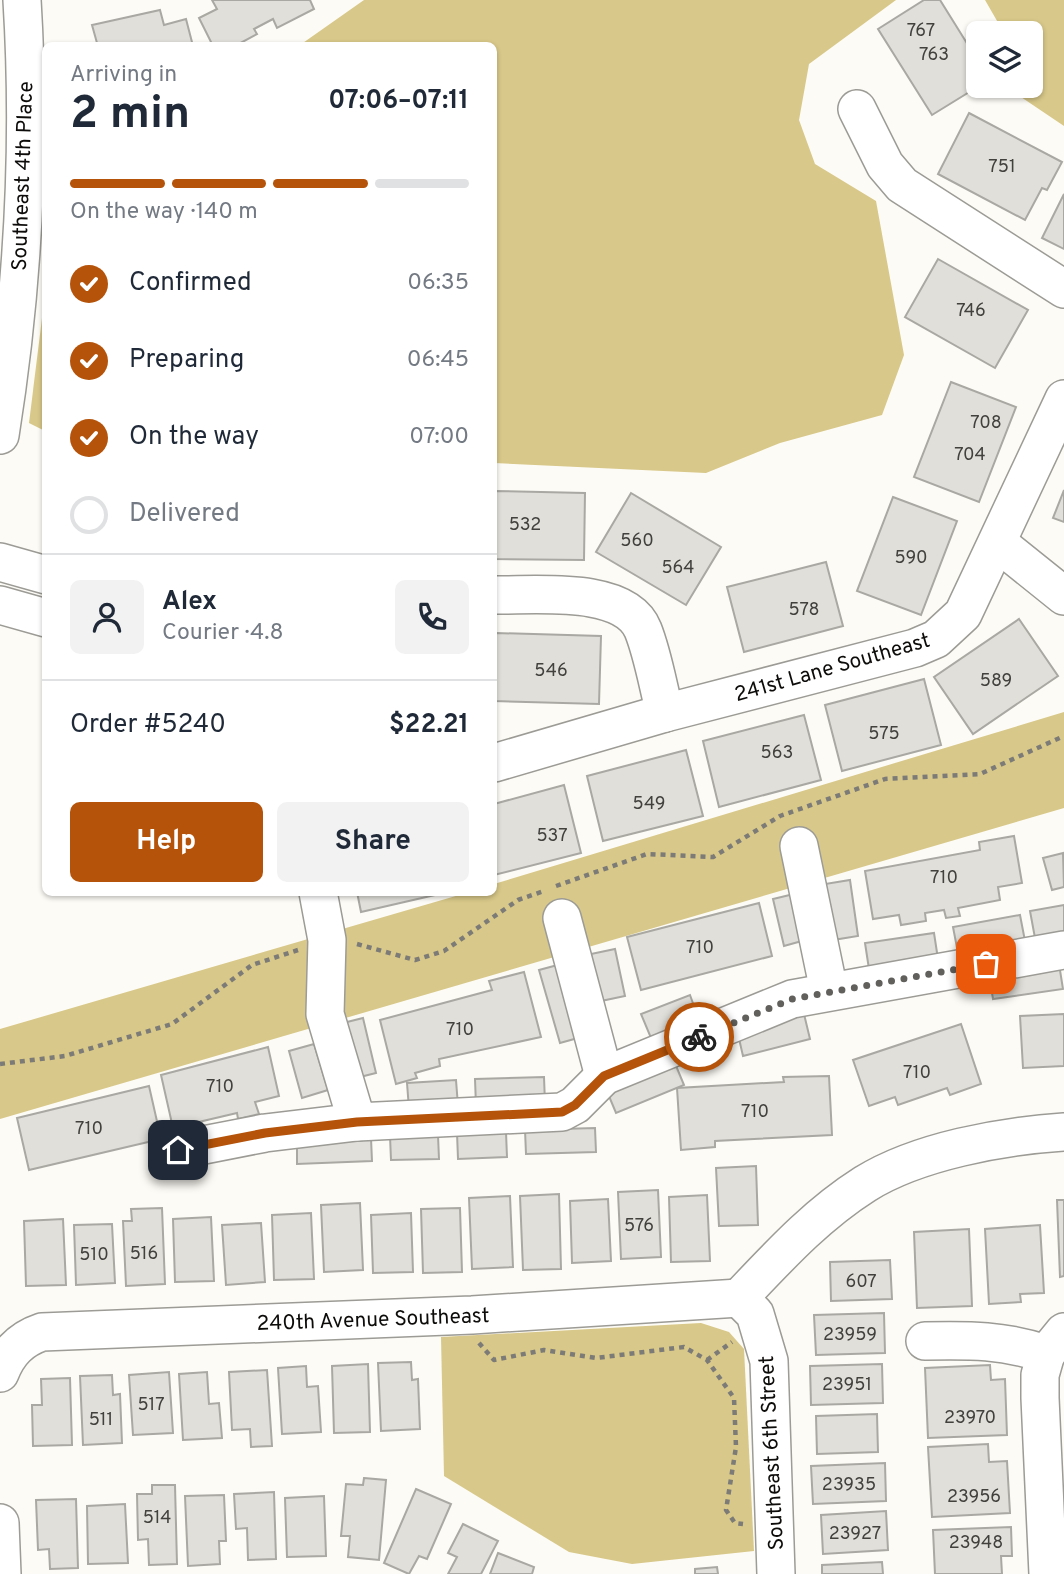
<!DOCTYPE html>
<meta charset="utf-8">
<style>
:root{--surface:#fff;--page:#f2f2f3;--text:#1f2937;--muted:#747a83;--line:#e0e1e3;--accent:#b45309}
body{margin:0;font-family:Overpass,sans-serif;background:var(--page);color:var(--text);height:100vh;display:flex;flex-direction:column;font-size:26px;white-space:nowrap}
*{box-sizing:border-box;margin:0}
p{font-size:23px;color:var(--muted)}
.icon{flex:none;width:38px;height:38px;fill:none;stroke:currentColor;stroke-width:2;stroke-linecap:round;stroke-linejoin:round}
.map{position:relative;flex:1;overflow:hidden}
.panel{position:absolute;left:42px;top:42px;width:455px;height:854px;display:flex;flex-direction:column;background:var(--surface);border-radius:10px;box-shadow:0 2px 5px #0004}
.panel>*{flex:none}
.tools{position:absolute;left:966px;top:21px;display:grid;gap:14px}
.tools a{display:grid;place-items:center;width:77px;height:77px;border-radius:10px;background:var(--surface);box-shadow:0 2px 5px #0004;font-size:35px}
.pin{position:absolute;display:grid;place-items:center;width:60px;height:60px;color:#fff;margin:-30px;border-radius:14px;box-shadow:0 4px 10px #0006}
.courier{position:absolute;display:grid;place-items:center;width:70px;height:70px;margin:-35px;border:5px solid #b45309;border-radius:50%;background:#fff;color:#222;box-shadow:0 2px 9px #0007}
.overview em{font-style:normal;font-weight:700}
.overview div{display:flex;flex-direction:column-reverse}
.overview{display:flex;align-items:center;justify-content:space-between;height:119px;padding:0 28px}
h1{font-size:46px;font-weight:700;line-height:52px}
.bar{display:grid;grid-template-columns:repeat(4,1fr);gap:10px 7px;align-content:center;height:84px;padding:0 28px}
.bar i{height:9px;border-radius:5px;background:var(--line)}
.bar .selected{background:var(--accent)}
.bar p{grid-column:span 4}
.line{display:flex;align-items:center;gap:18px;padding:0 28px;border-top:2px solid var(--line)}
.line div{flex:1}
.round{display:grid;place-items:center;flex:none;width:74px;height:74px;border-radius:10px;background:var(--page)}
ol{padding:0 28px;list-style:none}
li{display:flex;align-items:center;gap:21px;height:77px}
li p{margin-inline-start:auto}
li .icon{padding:7px;border-radius:50%;background:var(--accent);color:#fff;stroke-width:4}
li:last-child{color:var(--muted)}
li i{width:38px;height:38px;border:4px solid var(--line);border-radius:50%}
.primary-button{display:flex;gap:14px;margin-top:auto;padding:14px 28px}
.primary-button a{flex:1;height:80px;border-radius:10px;background:var(--accent);color:#fff;font-size:28px;font-weight:700;line-height:80px;text-align:center}
.primary-button a+a{background:var(--page);color:var(--text)}
.map>svg:first-child{display:block}
.green{fill:#d8c889}
.building{fill:#e0dfd9;stroke:#a9a8a2;stroke-width:2}
.lines{fill:none;stroke-linecap:round;stroke-linejoin:round}
.minor-casing{stroke:#9c9b95;stroke-width:40}
.path{stroke:#7c7b77;stroke-width:4.5;stroke-dasharray:5 5;stroke-linecap:butt}
.minor{stroke:#fff;stroke-width:37}
.done{stroke:#61605c;stroke-width:7;stroke-dasharray:0 12.6}
.route{stroke:#b45309;stroke-width:9}
.labels{text-anchor:middle;stroke-width:7;stroke-linejoin:round;paint-order:stroke}
.number-label{font-size:18px;fill:#42413e}
.street-label{font-size:21px;fill:#0d0c0a;stroke:#fff}
</style>
<div class="map">
<svg width="1064" height="1574" viewBox="0 0 1064 1574">
<rect width="100%" height="100%" fill="#fdfbf5"/>
<!-- green -->
<g class="green">
<polygon points="364,0 896,0 809,64 799,120 815,164 876,201 904,355 882,415 780,443 706,473 494,463 494,46 300,45"/>
<polygon points="985,0 1064,0 1064,126 1018,95 1022,86 1031,86 1031,33 1004,33"/>
<polygon points="45,294 46,431 45,431 29,423"/>
<polygon points="1064,712 1064,808 0,1119 0,1029 466,893 494,892 494,884"/>
<polygon points="701,1323 729,1332 744,1349 754,1551 632,1564 569,1552 444,1476 441,1337"/>
</g>
<!-- building -->
<g class="building">
<polygon points="212,0 310,0 314,9 277,28 273,19 254,29 257,34 235,46 213,46 199,18 217,9"/>
<polygon points="924,0 940,0 978,61 979,86 932,115 878,29"/>
<polygon points="160,10 164,25 186,19 193,46 86,46 97,43 92,25"/>
<polygon points="969,113 1062,162 1047,190 1042,188 1025,220 938,174"/>
<polygon points="1064,194 1064,249 1042,238"/>
<polygon points="938,259 1028,310 995,368 905,317"/>
<polygon points="951,382 1016,407 979,502 914,477"/>
<polygon points="1064,490 1064,522 1053,518"/>
<polygon points="494,491 585,493 584,560 494,559"/>
<polygon points="631,493 721,547 686,605 596,552"/>
<polygon points="893,497 957,521 921,615 857,591"/>
<polygon points="826,562 843,626 744,652 727,587"/>
<polygon points="1019,619 1058,676 973,734 934,677"/>
<polygon points="496,633 601,636 599,704 494,701"/>
<polygon points="924,679 941,745 842,771 825,705"/>
<polygon points="804,715 821,780 719,807 703,741"/>
<polygon points="686,750 703,816 603,841 587,776"/>
<polygon points="564,785 581,853 494,875 494,804"/>
<polygon points="1014,836 1022,883 998,887 1000,900 958,908 960,916 946,918 944,910 925,913 926,921 901,925 899,915 873,919 865,871 980,850 979,842"/>
<polygon points="1063,853 1064,887 1052,890 1043,858"/>
<polygon points="850,880 858,936 833,940 825,884"/>
<polygon points="357,892 448,892 361,912"/>
<polygon points="798,893 809,939 784,946 773,899"/>
<polygon points="759,903 772,956 641,990 627,937"/>
<polygon points="1064,905 1064,933 1035,938 1030,911"/>
<polygon points="1020,915 1025,941 958,953 953,927"/>
<polygon points="934,933 938,959 869,969 865,943"/>
<polygon points="615,949 625,996 601,1001 591,954"/>
<polygon points="565,963 585,1036 560,1043 539,970"/>
<polygon points="1059,964 1063,989 993,999 989,974"/>
<polygon points="524,972 541,1037 439,1059 440,1066 415,1073 417,1078 396,1084 380,1020 492,990 489,981"/>
<polygon points="690,995 699,1020 651,1038 641,1014"/>
<polygon points="804,1014 810,1039 743,1056 737,1030"/>
<polygon points="1064,1014 1064,1066 1023,1068 1020,1016"/>
<polygon points="363,1018 376,1073 352,1079 339,1024"/>
<polygon points="961,1024 981,1084 950,1095 947,1088 898,1105 895,1097 869,1106 853,1060"/>
<polygon points="314,1044 328,1090 302,1098 289,1051"/>
<polygon points="268,1047 279,1096 255,1102 259,1114 238,1119 237,1113 173,1128 161,1075"/>
<polygon points="674,1061 684,1085 616,1113 606,1089"/>
<polygon points="829,1076 832,1135 715,1141 715,1147 681,1150 677,1088 784,1082 783,1077"/>
<polygon points="544,1077 545,1103 476,1106 475,1079"/>
<polygon points="456,1080 458,1106 409,1109 407,1083"/>
<polygon points="149,1086 161,1139 29,1170 17,1118"/>
<polygon points="595,1128 596,1152 526,1154 525,1130"/>
<polygon points="506,1132 507,1157 458,1159 457,1133"/>
<polygon points="438,1135 439,1159 391,1160 390,1136"/>
<polygon points="371,1138 372,1161 297,1164 297,1140"/>
<polygon points="756,1166 758,1225 719,1226 716,1168"/>
<polygon points="658,1190 661,1257 621,1259 618,1192"/>
<polygon points="559,1194 561,1269 523,1270 520,1196"/>
<polygon points="707,1195 710,1261 671,1262 669,1197"/>
<polygon points="510,1196 513,1267 472,1269 469,1198"/>
<polygon points="608,1199 611,1261 572,1263 570,1201"/>
<polygon points="1057,1200 1064,1200 1064,1276 1060,1277"/>
<polygon points="360,1203 363,1270 324,1272 321,1205"/>
<polygon points="162,1208 165,1284 126,1286 123,1221 132,1221 131,1209"/>
<polygon points="460,1208 462,1272 423,1273 421,1209"/>
<polygon points="311,1213 314,1279 274,1280 272,1215"/>
<polygon points="411,1213 413,1272 373,1273 371,1215"/>
<polygon points="211,1217 214,1281 175,1282 173,1219"/>
<polygon points="63,1219 66,1285 26,1286 24,1221"/>
<polygon points="261,1223 265,1282 226,1285 222,1225"/>
<polygon points="112,1224 115,1283 76,1285 74,1225"/>
<polygon points="1040,1225 1044,1293 1020,1294 1021,1302 989,1304 985,1229"/>
<polygon points="969,1229 972,1306 917,1308 914,1232"/>
<polygon points="890,1260 892,1299 831,1301 830,1262"/>
<polygon points="884,1313 885,1353 816,1355 814,1315"/>
<polygon points="411,1362 412,1380 418,1379 420,1429 381,1431 378,1363"/>
<polygon points="368,1364 370,1432 334,1433 332,1366"/>
<polygon points="882,1364 883,1403 811,1405 810,1366"/>
<polygon points="990,1365 991,1380 1005,1379 1007,1435 928,1438 925,1368"/>
<polygon points="306,1366 307,1387 318,1386 321,1432 282,1434 278,1368"/>
<polygon points="267,1370 272,1446 251,1447 250,1429 232,1430 229,1372"/>
<polygon points="169,1372 173,1433 133,1435 129,1375"/>
<polygon points="207,1372 209,1404 219,1403 222,1438 183,1440 179,1374"/>
<polygon points="112,1375 113,1395 120,1394 122,1443 83,1445 80,1376"/>
<polygon points="70,1378 72,1445 33,1446 32,1405 42,1405 41,1379"/>
<polygon points="877,1414 878,1452 817,1454 816,1416"/>
<polygon points="988,1444 989,1462 1007,1461 1010,1513 932,1517 928,1447"/>
<polygon points="885,1463 886,1501 813,1504 811,1466"/>
<polygon points="364,1478 386,1480 379,1560 348,1557 350,1536 341,1536 346,1484 363,1485"/>
<polygon points="152,1485 175,1485 177,1564 149,1565 148,1539 138,1540 137,1494 152,1494"/>
<polygon points="416,1489 451,1504 427,1559 419,1556 409,1574 384,1563"/>
<polygon points="274,1492 276,1559 248,1560 247,1528 236,1529 234,1494"/>
<polygon points="224,1495 226,1541 219,1541 220,1564 188,1566 185,1496"/>
<polygon points="324,1496 326,1556 287,1557 285,1498"/>
<polygon points="76,1499 78,1568 50,1569 49,1549 38,1550 36,1500"/>
<polygon points="125,1504 128,1563 88,1564 87,1506"/>
<polygon points="886,1511 888,1550 823,1554 821,1515"/>
<polygon points="463,1524 498,1541 481,1574 448,1574 457,1557 448,1553"/>
<polygon points="1011,1527 1012,1556 1001,1556 1002,1574 935,1574 933,1530"/>
<polygon points="498,1553 534,1567 532,1574 490,1574"/>
<polygon points="882,1562 883,1574 822,1574 822,1565"/>
<polygon points="717,1567 718,1574 695,1574 695,1569"/>
</g>
<g class="lines">
<!-- minor casing -->
<g class="minor-casing">
<g id="minor">
<polyline points="857,109 885,165 902,185 1064,289"/>
<path d="M 0,435 C 23,291 31,146 22,0"/>
<polyline points="998,543 1064,596"/>
<polyline points="0,562 46,575"/>
<path d="M 494,595 C 533,596 625,585 643,630 C 653,655 658,686 665,713"/>
<polyline points="0,605 46,618"/>
<polyline points="494,763 665,713 915,648 936,639 963,614 1064,399"/>
<polyline points="799,846 829,991"/>
<polyline points="318,892 327,940 325,1014 357,1122 562,1112 575,1105 604,1076 792,999 1064,950"/>
<polyline points="562,918 604,1076"/>
<polyline points="178,1150 265,1133 357,1122"/>
<path d="M 739,1298 C 778,1257 816,1215 865,1184 C 918,1151 1002,1136 1064,1132"/>
<polyline points="739,1298 755,1314 769,1361 776,1574"/>
<path d="M 925,1341 C 971,1340 1003,1340 1046,1354 L 1064,1332"/>
<polyline points="1046,1354 1040,1375 1040,1398 1048,1574"/>
<path d="M 0,1373 C 8,1352 21,1339 42,1332 L 472,1315 L 739,1298"/>
<polyline points="0,1523 2,1574"/>
</g>
</g>
<!-- path -->
<g class="path">
<polyline points="556,886 647,854 713,857 780,816 885,779 980,774 1064,736"/>
<polyline points="357,944 415,960 444,951 518,900 544,891"/>
<polyline points="0,1064 65,1056 172,1024 252,965 298,950"/>
<polyline points="479,1343 494,1360 544,1350 596,1358 684,1347 707,1360 734,1398 736,1447 726,1510 735,1523 743,1524"/>
<polyline points="707,1360 732,1342"/>
</g>
<!-- minor -->
<use href="#minor" class="minor"/>
</g>
<g class="lines">
<!-- done -->
<polyline class="done" points="699,1037 792,999 986,964"/>
<!-- route -->
<polyline class="route" points="178,1150 265,1133 357,1122 562,1112 575,1105 604,1076 699,1037"/>
</g>
<g class="labels">
<!-- number labels -->
<g class="number-label">
<text x="921" y="36">767</text>
<text x="934" y="60">763</text>
<text x="1002" y="172">751</text>
<text x="971" y="316">746</text>
<text x="986" y="428">708</text>
<text x="970" y="460">704</text>
<text x="525" y="530">532</text>
<text x="637" y="546">560</text>
<text x="911" y="563">590</text>
<text x="678" y="573">564</text>
<text x="804" y="615">578</text>
<text x="551" y="676">546</text>
<text x="996" y="686">589</text>
<text x="884" y="739">575</text>
<text x="777" y="758">563</text>
<text x="649" y="809">549</text>
<text x="552" y="841">537</text>
<text x="944" y="883">710</text>
<text x="700" y="953">710</text>
<text x="460" y="1035">710</text>
<text x="917" y="1078">710</text>
<text x="220" y="1092">710</text>
<text x="755" y="1117">710</text>
<text x="89" y="1134">710</text>
<text x="639" y="1231">576</text>
<text x="144" y="1259">516</text>
<text x="94" y="1260">510</text>
<text x="861" y="1287">607</text>
<text x="850" y="1340">23959</text>
<text x="847" y="1390">23951</text>
<text x="151" y="1410">517</text>
<text x="970" y="1423">23970</text>
<text x="101" y="1425">511</text>
<text x="849" y="1490">23935</text>
<text x="974" y="1502">23956</text>
<text x="157" y="1523">514</text>
<text x="855" y="1539">23927</text>
<text x="976" y="1548">23948</text>
</g>
<!-- street labels -->
<g class="street-label">
<text transform="translate(22 176) rotate(-88)" y="7">Southeast 4th Place</text>
<text transform="translate(832 667) rotate(-16)" y="7">241st Lane Southeast</text>
<text transform="translate(373 1319) rotate(-2)" y="7">240th Avenue Southeast</text>
<text transform="translate(771 1453) rotate(-93)" y="7">Southeast 6th Street</text>
</g>
</g>
</svg>
<div class="tools">
<a><svg class="icon" aria-label="layers" viewBox="0 0 24 24"><path d="M12 4l9 5-9 5-9-5zM3 14l9 5 9-5"/></svg></a>
</div>
<div class="pin" style="left:986px;top:964px;background:#ea580c"><svg class="icon" aria-label="bag" viewBox="0 0 24 24"><path d="M5 8h14l-1 12H6zM9 8a3 3 0 0 1 6 0"/></svg></div>
<div class="pin" style="left:178px;top:1150px;background:#1f2937"><svg class="icon" aria-label="home" viewBox="0 0 24 24"><path d="M3 11l9-7 9 7M6 9v11h12V9"/></svg></div>
<div class="courier" style="left:699px;top:1037px"><svg class="icon" aria-label="bike" viewBox="0 0 24 24"><circle cx="6" cy="16" r="4"/><circle cx="18" cy="16" r="4"/><path d="M6 16l4-8h5l3 8M10 8l3 8H6M13 5h3"/></svg></div>
<section class="panel">
<div class="overview"><div><h1>2 min</h1><p>Arriving in</p></div><em>07:06–07:11</em></div>
<div class="bar"><i class="selected"></i><i class="selected"></i><i class="selected"></i><i></i><p>On the way · 140 m</p></div>
<ol>
<li><svg class="icon" aria-label="check" viewBox="0 0 24 24"><path d="M5 12l5 5 9-10"/></svg>Confirmed<p>06:35</p></li>
<li><svg class="icon" aria-label="check" viewBox="0 0 24 24"><path d="M5 12l5 5 9-10"/></svg>Preparing<p>06:45</p></li>
<li><svg class="icon" aria-label="check" viewBox="0 0 24 24"><path d="M5 12l5 5 9-10"/></svg>On the way<p>07:00</p></li>
<li><i></i>Delivered</li>
</ol>
<div class="line" style="height:126px"><a class="round"><svg class="icon" aria-label="person" viewBox="0 0 24 24"><circle cx="12" cy="8" r="4"/><path d="M4 21q1-7 8-7t8 7"/></svg></a><div><b>Alex</b><p>Courier · 4.8</p></div><a class="round"><svg class="icon" aria-label="phone" viewBox="0 0 24 24"><path d="M5 4h4l2 5-3 2q2 4 5 5l2-3 5 2v4C11 20 4 13 5 4z"/></svg></a></div>
<div class="line" style="height:91px"><div>Order #5240</div><b>$22.21</b></div>
<div class="primary-button"><a>Help</a><a>Share</a></div>
</section>
</div>
